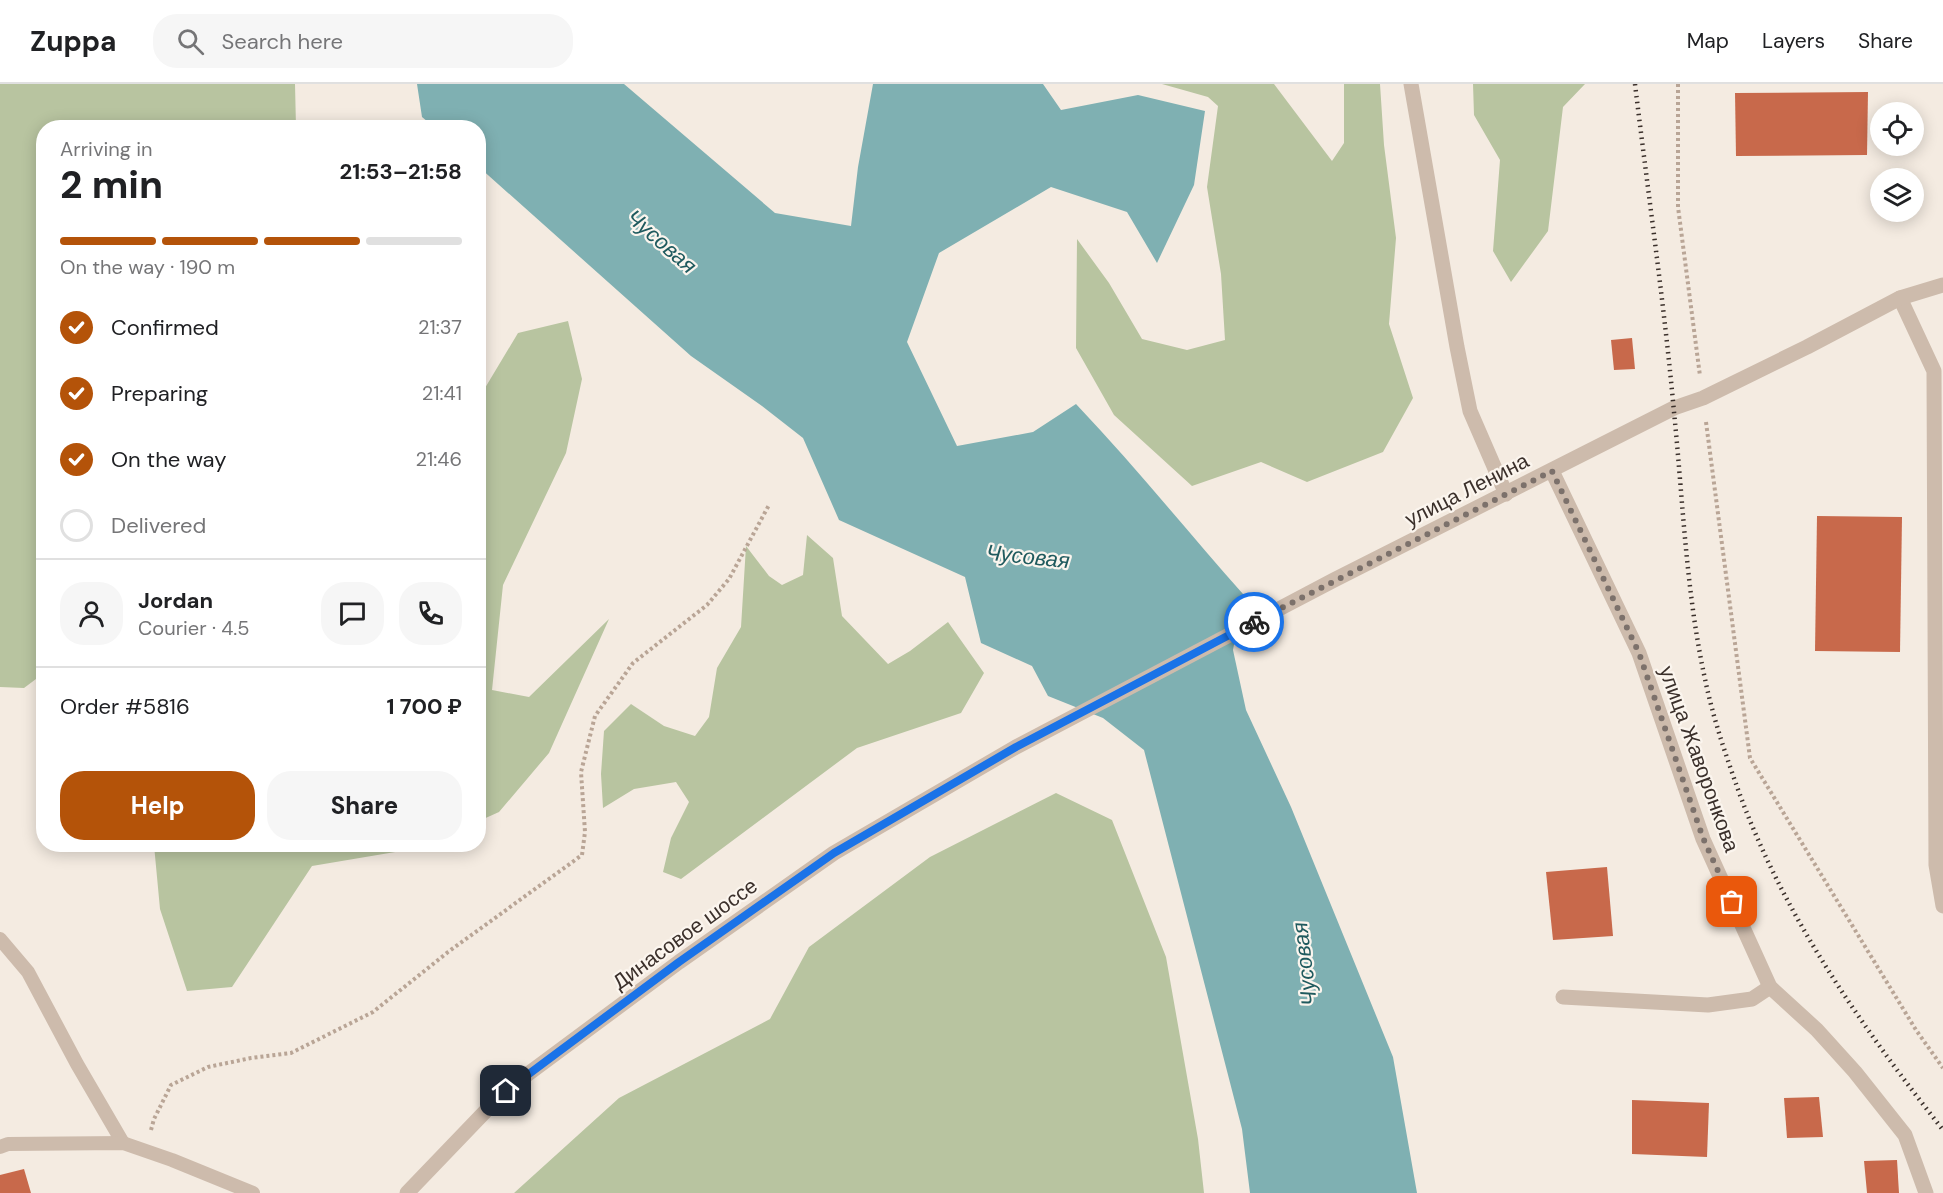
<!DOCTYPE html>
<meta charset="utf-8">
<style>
:root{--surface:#fff;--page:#f6f6f6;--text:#202124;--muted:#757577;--line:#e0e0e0;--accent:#b45309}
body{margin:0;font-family:"DM Sans",sans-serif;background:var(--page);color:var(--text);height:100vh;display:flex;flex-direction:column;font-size:22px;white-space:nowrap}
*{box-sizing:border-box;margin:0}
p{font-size:20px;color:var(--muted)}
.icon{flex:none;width:33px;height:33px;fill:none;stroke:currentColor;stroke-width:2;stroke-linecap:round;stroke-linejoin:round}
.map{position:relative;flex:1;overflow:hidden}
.details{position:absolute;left:36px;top:36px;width:450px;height:732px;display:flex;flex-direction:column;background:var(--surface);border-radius:24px;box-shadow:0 3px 15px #0003}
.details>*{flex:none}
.tools{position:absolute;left:1870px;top:18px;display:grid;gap:12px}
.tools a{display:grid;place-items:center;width:54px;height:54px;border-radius:50%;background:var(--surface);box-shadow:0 3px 15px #0003;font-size:30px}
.pin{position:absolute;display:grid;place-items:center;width:51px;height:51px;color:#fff;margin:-26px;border-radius:12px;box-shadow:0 3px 9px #0006}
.courier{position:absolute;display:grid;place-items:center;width:60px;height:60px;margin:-30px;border:4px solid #1a73e8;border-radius:50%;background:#fff;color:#222;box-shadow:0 2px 8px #0007}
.headline em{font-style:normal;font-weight:700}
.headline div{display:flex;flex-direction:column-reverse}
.headline{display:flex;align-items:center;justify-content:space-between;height:102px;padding:0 24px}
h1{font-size:39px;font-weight:700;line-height:45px}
.bar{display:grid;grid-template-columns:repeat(4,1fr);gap:9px 6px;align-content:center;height:72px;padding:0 24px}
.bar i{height:8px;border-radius:4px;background:var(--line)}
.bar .on{background:var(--accent)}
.bar p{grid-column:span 4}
.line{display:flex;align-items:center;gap:15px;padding:0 24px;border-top:2px solid var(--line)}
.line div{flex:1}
.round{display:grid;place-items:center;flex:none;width:63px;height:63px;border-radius:24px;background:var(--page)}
ol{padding:0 24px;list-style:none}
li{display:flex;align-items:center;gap:18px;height:66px}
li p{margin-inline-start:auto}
li .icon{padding:6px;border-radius:50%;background:var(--accent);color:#fff;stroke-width:4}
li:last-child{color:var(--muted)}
li i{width:33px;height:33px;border:3px solid var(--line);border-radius:50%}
.action{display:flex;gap:12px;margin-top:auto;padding:12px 24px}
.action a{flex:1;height:69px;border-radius:24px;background:var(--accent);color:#fff;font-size:24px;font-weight:700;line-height:69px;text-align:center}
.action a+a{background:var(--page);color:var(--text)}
header{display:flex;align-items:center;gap:36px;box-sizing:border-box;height:84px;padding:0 30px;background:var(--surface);border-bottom:2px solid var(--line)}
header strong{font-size:28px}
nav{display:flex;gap:33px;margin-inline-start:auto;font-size:21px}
.search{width:420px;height:54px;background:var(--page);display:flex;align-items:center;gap:15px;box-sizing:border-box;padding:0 21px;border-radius:24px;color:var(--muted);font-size:22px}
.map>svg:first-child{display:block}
.green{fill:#b8c4a0}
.water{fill:#7fb0b2}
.building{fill:#c8694b}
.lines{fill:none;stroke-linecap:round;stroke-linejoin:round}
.path{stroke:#b9a596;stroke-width:4;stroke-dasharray:3 3;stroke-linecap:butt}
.service{stroke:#cdbbac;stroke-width:14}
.minor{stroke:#cdbbac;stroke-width:15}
.tertiary{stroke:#cdbbac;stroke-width:15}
.rail{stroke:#3b302b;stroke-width:4.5;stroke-dasharray:1.5 4.5;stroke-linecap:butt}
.done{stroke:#7c716b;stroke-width:6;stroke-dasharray:0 10.8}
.route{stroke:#1a73e8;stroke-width:8}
.labels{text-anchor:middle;stroke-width:4.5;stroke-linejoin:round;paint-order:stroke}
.street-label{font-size:21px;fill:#3b302b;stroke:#fbf5ee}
.water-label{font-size:22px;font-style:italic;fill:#1f5a5e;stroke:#fbf5ee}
</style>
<header>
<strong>Zuppa</strong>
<div class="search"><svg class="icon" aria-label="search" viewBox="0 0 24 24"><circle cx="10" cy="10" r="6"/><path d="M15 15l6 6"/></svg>Search here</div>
<nav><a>Map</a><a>Layers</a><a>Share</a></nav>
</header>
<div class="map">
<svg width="1943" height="1109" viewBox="0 0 1943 1109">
<rect width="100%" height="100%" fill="#f4ebe1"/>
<!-- green -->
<g class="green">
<polygon points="0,0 295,0 296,43 44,44 44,589 24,604 0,603"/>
<polygon points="1162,0 1274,0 1332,77 1344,59 1344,0 1380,0 1384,61 1396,154 1389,240 1413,314 1383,368 1307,398 1261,378 1192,402 1114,331 1076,264 1077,155 1109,199 1142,255 1187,266 1225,256 1221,190 1207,103 1218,22 1208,13"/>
<polygon points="1473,0 1585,0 1563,23 1548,147 1511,198 1493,167 1500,76 1474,31"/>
<polygon points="568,237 582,295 566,369 503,501 492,606 529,613 609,535 549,669 499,728 479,737 479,314 518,249"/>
<polygon points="807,451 833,474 842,532 888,580 910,567 948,538 984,589 961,629 857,664 681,795 663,788 671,754 689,718 676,698 634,705 603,724 601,690 604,647 631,620 664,642 695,652 709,633 717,584 741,543 746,462 769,492 782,501 803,491"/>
<polygon points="1056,709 1112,736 1166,873 1198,1055 1204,1109 514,1109 619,1014 770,935 809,863 930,773"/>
<polygon points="154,761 154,760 424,761 413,765 312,782 232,903 187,907 160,825"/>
</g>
<!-- water -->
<path class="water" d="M 417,0 L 624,0 L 775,129 L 851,142 L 858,83 L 873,0 L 1043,0 L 1061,26 L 1138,11 L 1205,27 L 1194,101 L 1157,179 L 1127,128 L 1051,103 L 939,169 L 907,258 L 957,362 L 1033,348 L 1076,320 C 1134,381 1187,447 1243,510 L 1233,566 L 1246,626 L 1291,723 L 1393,973 L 1417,1109 L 1250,1109 L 1242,1045 L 1144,666 L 1103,634 L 1048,612 L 1032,582 L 981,559 L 965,493 L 839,436 L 803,354 L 762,322 L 691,272 L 479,83 L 478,44 L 434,43 L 422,33 Z"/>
<!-- building -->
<g class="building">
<polygon points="1868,8 1867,71 1736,72 1735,9"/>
<polygon points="1632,254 1635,285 1614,286 1611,256"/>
<polygon points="1817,432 1902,433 1900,568 1815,567"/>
<polygon points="1607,783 1613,852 1553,856 1546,788"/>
<polygon points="1819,1013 1823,1053 1787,1054 1784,1014"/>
<polygon points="1632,1016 1709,1019 1707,1073 1632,1070"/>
<polygon points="1897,1076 1899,1109 1867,1109 1864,1077"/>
<polygon points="24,1085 31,1109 0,1109 0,1091"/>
</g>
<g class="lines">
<!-- path -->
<g class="path">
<polyline points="1678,0 1678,123 1700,292"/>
<polyline points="1706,338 1750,674 1916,946 1943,984"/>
<polyline points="151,1046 154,1035 171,1001 208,983 251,974 291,969 373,928 448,868 582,771 585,748 581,688 595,632 633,579 707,521 729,495 769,421"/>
</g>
<!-- service -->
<g class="service">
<polyline points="0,855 28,888 77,980 123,1059"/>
<polyline points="0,1063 8,1060 123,1059 172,1076 253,1109"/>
</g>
<!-- minor -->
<g class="minor">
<polyline points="1411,0 1457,263 1470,327 1506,410"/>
<polyline points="1900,214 1934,287 1936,781 1943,822"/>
<polyline points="1552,387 1639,569 1703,755 1770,903 1817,946 1855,988 1905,1051 1926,1109"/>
<polyline points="1563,913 1708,921 1752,915 1770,903"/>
</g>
<!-- tertiary -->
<polyline class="tertiary" points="407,1109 505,1007 679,878 834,769 1016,663 1334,496 1674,324 1703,314 1807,263 1900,214 1943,201"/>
<!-- rail -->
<path class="rail" d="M 1635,0 C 1648,109 1664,218 1674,328 C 1683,417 1686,508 1705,595 C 1712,629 1723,663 1735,697 C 1780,827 1859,939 1943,1046"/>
</g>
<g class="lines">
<!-- done -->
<polyline class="done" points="1254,538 1552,387 1639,569 1703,754 1732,818"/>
<!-- route -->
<polyline class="route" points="506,1007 679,878 834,769 1016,663 1254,538"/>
</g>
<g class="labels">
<!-- street labels -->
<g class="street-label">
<text transform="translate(1467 406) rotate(-27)" y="7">улица Ленина</text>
<text transform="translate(1699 675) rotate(70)" y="7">улица Жаворонкова</text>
<text transform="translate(685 850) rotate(-36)" y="7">Динасовое шоссе</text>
</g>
<!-- water labels -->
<g class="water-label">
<text transform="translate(662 157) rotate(41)" y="8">Чусовая</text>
<text transform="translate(1028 472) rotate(6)" y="8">Чусовая</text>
<text transform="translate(1304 880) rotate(-97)" y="8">Чусовая</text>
</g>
</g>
</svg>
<div class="tools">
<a><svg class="icon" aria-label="locate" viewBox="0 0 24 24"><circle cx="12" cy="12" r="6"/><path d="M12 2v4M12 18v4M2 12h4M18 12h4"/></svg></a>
<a><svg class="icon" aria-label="layers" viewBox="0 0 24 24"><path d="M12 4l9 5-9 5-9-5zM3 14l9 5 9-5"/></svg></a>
</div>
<div class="pin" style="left:1732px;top:818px;background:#ea580c"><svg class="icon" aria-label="bag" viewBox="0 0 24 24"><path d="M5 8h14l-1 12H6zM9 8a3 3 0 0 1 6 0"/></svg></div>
<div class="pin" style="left:506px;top:1007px;background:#1f2937"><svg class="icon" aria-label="home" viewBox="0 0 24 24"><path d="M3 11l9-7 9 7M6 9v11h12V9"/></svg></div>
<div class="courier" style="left:1254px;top:538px"><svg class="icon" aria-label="bike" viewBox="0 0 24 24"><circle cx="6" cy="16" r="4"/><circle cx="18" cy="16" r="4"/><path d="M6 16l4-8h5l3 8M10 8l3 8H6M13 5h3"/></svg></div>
<section class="details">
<div class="headline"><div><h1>2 min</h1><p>Arriving in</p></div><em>21:53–21:58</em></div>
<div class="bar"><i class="on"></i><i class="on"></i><i class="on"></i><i></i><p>On the way · 190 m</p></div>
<ol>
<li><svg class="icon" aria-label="check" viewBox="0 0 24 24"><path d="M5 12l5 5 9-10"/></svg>Confirmed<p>21:37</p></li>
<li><svg class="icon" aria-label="check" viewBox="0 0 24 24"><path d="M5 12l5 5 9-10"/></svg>Preparing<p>21:41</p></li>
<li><svg class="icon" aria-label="check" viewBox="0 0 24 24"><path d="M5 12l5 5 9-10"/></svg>On the way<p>21:46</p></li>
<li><i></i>Delivered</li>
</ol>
<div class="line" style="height:108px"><a class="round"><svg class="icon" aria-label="person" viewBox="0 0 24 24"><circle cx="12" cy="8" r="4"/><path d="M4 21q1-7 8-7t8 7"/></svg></a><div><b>Jordan</b><p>Courier · 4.5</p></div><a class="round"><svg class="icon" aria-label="chat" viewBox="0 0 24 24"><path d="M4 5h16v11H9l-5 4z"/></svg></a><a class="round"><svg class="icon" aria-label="phone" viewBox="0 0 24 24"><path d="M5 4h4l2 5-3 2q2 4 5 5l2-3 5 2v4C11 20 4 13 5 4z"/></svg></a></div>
<div class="line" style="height:78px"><div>Order #5816</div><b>1 700 ₽</b></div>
<div class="action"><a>Help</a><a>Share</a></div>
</section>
</div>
